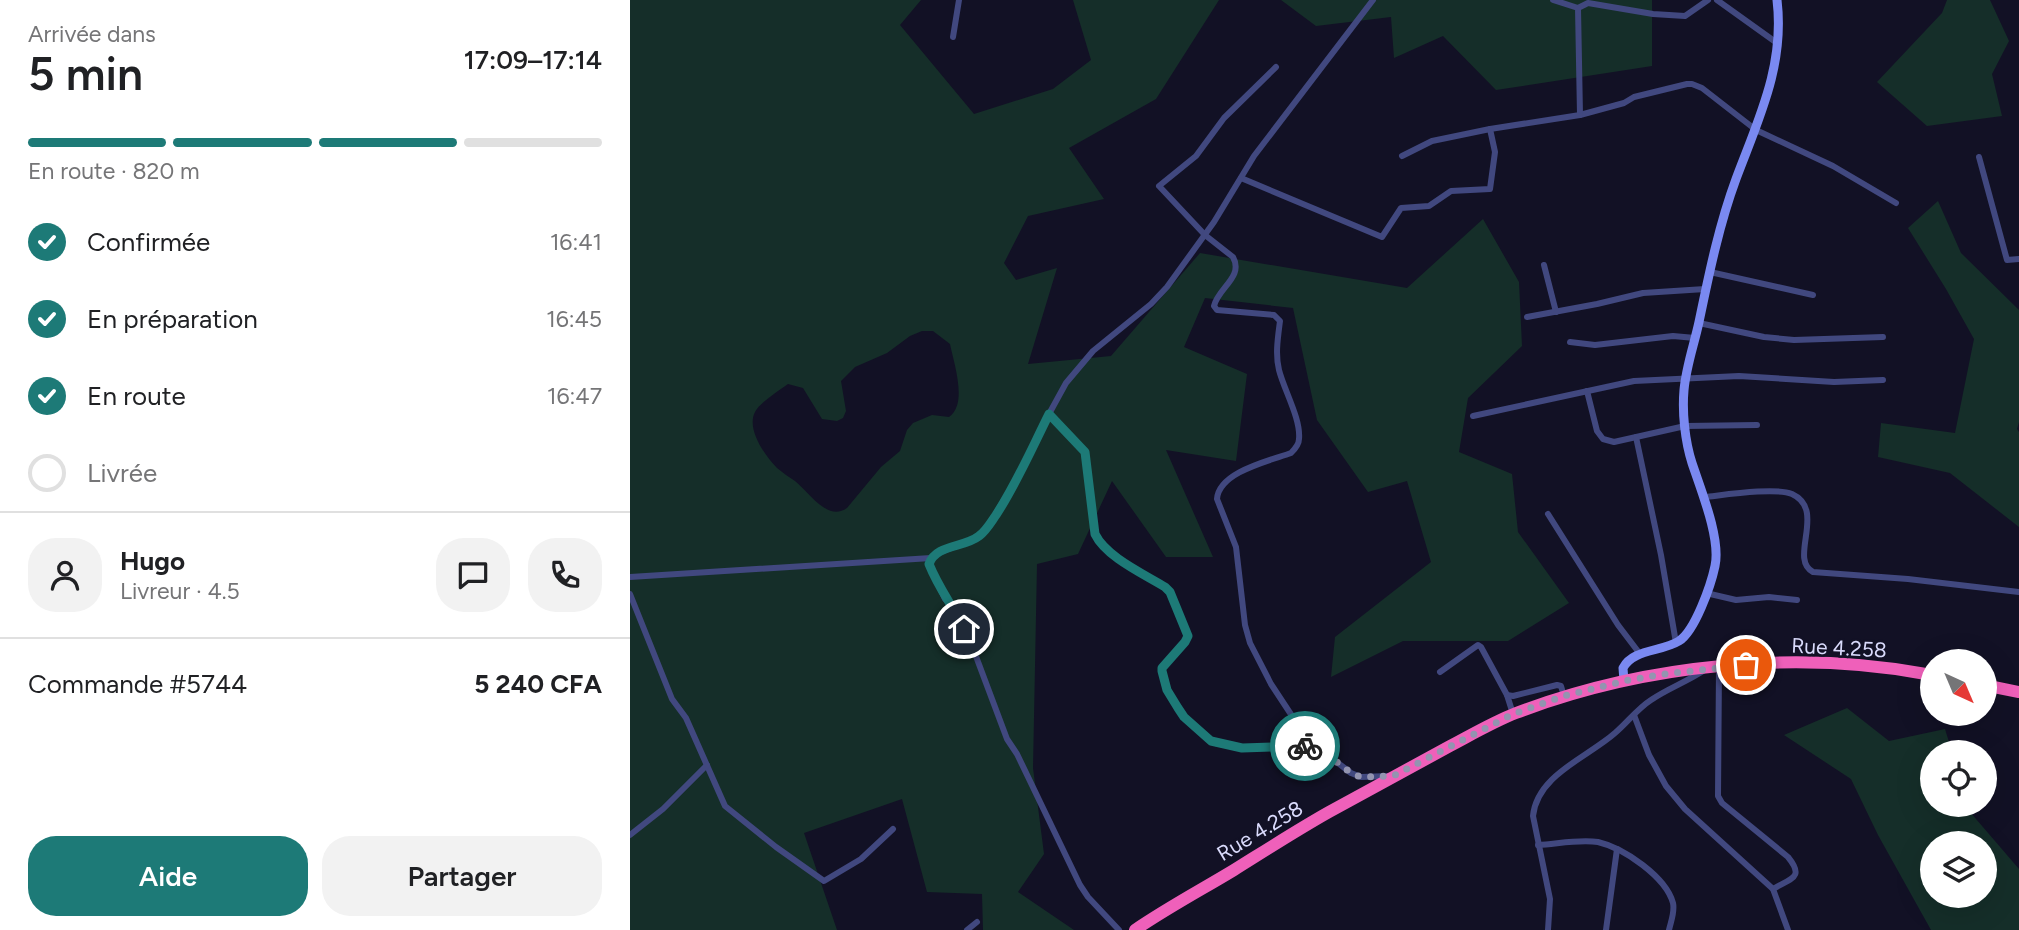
<!DOCTYPE html>
<html lang="fr">
<meta charset="utf-8">
<style>
:root{--surface:#fff;--page:#f2f2f2;--text:#202124;--muted:#757577;--line:#e0e0e0;--accent:#1d7a77}
body{margin:0;font-family:Figtree,sans-serif;background:var(--page);color:var(--text);height:100vh;display:flex;flex-direction:column;font-size:26px;white-space:nowrap}
*{box-sizing:border-box;margin:0}
p{font-size:23px;color:var(--muted)}
.icon{flex:none;width:38px;height:38px;fill:none;stroke:currentColor;stroke-width:2;stroke-linecap:round;stroke-linejoin:round}
.map{position:relative;flex:1;overflow:hidden}
.panel{display:flex;flex-direction:column;background:var(--surface);width:630px}
.panel>*{flex:none}
.needle{width:46px;rotate:136deg}
.controls{position:absolute;left:1290px;top:649px;display:grid;gap:14px}
.controls a{display:grid;place-items:center;width:77px;height:77px;border-radius:50%;background:var(--surface);box-shadow:0 7px 28px #0002;font-size:35px}
.pin{position:absolute;display:grid;place-items:center;width:60px;height:60px;color:#fff;margin:-30px;border:4px solid #fff;border-radius:50%;box-shadow:0 2px 7px #0007}
.courier{position:absolute;display:grid;place-items:center;width:70px;height:70px;margin:-35px;border:5px solid #1d7a77;border-radius:50%;background:#fff;color:#222;box-shadow:0 2px 9px #0007}
.headline em{font-style:normal;font-weight:600}
.headline div{display:flex;flex-direction:column-reverse}
.headline{display:flex;align-items:center;justify-content:space-between;height:119px;padding:0 28px}
h1{font-size:46px;font-weight:600;line-height:52px}
.bar{display:grid;grid-template-columns:repeat(4,1fr);gap:10px 7px;align-content:center;height:84px;padding:0 28px}
.bar i{height:9px;border-radius:5px;background:var(--line)}
.bar .on{background:var(--accent)}
.bar p{grid-column:span 4}
.line{display:flex;align-items:center;gap:18px;padding:0 28px;border-top:2px solid var(--line)}
.line div{flex:1}
.round{display:grid;place-items:center;flex:none;width:74px;height:74px;border-radius:28px;background:var(--page)}
ol{padding:0 28px;list-style:none}
li{display:flex;align-items:center;gap:21px;height:77px}
li p{margin-inline-start:auto}
li .icon{padding:7px;border-radius:50%;background:var(--accent);color:#fff;stroke-width:4}
li:last-child{color:var(--muted)}
li i{width:38px;height:38px;border:4px solid var(--line);border-radius:50%}
.primary-button{display:flex;gap:14px;margin-top:auto;padding:14px 28px}
.primary-button a{flex:1;height:80px;border-radius:28px;background:var(--accent);color:#fff;font-size:28px;font-weight:600;line-height:80px;text-align:center}
.primary-button a+a{background:var(--page);color:var(--text)}
main{display:flex;flex:1;min-height:0}
.map>svg:first-child{display:block}
.green{fill:#152e29;fill-rule:evenodd}
.lines{fill:none;stroke-linecap:round;stroke-linejoin:round}
.street{stroke:#41487f;stroke-width:6}
.secondary{stroke:#7a89f1;stroke-width:9}
.highway{stroke:#ef60ba;stroke-width:12}
.done{stroke:#9394b0;stroke-width:7;stroke-dasharray:0 12.6}
.route{stroke:#1d7a77;stroke-width:9}
.labels{text-anchor:middle;stroke-width:5;stroke-linejoin:round;paint-order:stroke}
.street-label{font-size:21px;fill:#d9dafb;stroke:#121125}
</style>
<main>
<section class="panel">
<div class="headline"><div><h1>5 min</h1><p>Arrivée dans</p></div><em>17:09–17:14</em></div>
<div class="bar"><i class="on"></i><i class="on"></i><i class="on"></i><i></i><p>En route · 820 m</p></div>
<ol>
<li><svg class="icon" aria-label="check" viewBox="0 0 24 24"><path d="M5 12l5 5 9-10"/></svg>Confirmée<p>16:41</p></li>
<li><svg class="icon" aria-label="check" viewBox="0 0 24 24"><path d="M5 12l5 5 9-10"/></svg>En préparation<p>16:45</p></li>
<li><svg class="icon" aria-label="check" viewBox="0 0 24 24"><path d="M5 12l5 5 9-10"/></svg>En route<p>16:47</p></li>
<li><i></i>Livrée</li>
</ol>
<div class="line" style="height:126px"><a class="round"><svg class="icon" aria-label="person" viewBox="0 0 24 24"><circle cx="12" cy="8" r="4"/><path d="M4 21q1-7 8-7t8 7"/></svg></a><div><b>Hugo</b><p>Livreur · 4.5</p></div><a class="round"><svg class="icon" aria-label="chat" viewBox="0 0 24 24"><path d="M4 5h16v11H9l-5 4z"/></svg></a><a class="round"><svg class="icon" aria-label="phone" viewBox="0 0 24 24"><path d="M5 4h4l2 5-3 2q2 4 5 5l2-3 5 2v4C11 20 4 13 5 4z"/></svg></a></div>
<div class="line" style="height:91px"><div>Commande #5744</div><b>5 240 CFA</b></div>
<div class="primary-button"><a>Aide</a><a>Partager</a></div>
</section>
<div class="map">
<svg width="1389" height="930" viewBox="0 0 1389 930">
<rect width="100%" height="100%" fill="#121125"/>
<!-- green -->
<g class="green">
<path d="M 0,0 L 291,0 L 270,25 L 344,114 L 423,89 L 461,60 L 443,0 L 589,0 L 526,99 L 439,148 L 474,199 L 398,216 L 374,263 L 386,280 L 427,268 L 398,364 L 481,356 L 570,253 L 777,288 L 853,219 L 889,282 L 892,346 L 838,398 L 829,452 L 882,474 L 888,532 L 939,603 L 878,641 L 773,641 L 701,677 L 705,637 L 801,562 L 777,481 L 738,492 L 687,420 L 663,308 L 575,298 L 554,347 L 617,374 L 606,461 L 536,450 L 583,557 L 536,557 L 482,481 L 448,554 L 407,564 L 403,768 L 414,854 L 388,892 L 444,930 L 353,930 L 352,894 L 297,892 L 272,799 L 174,833 L 207,930 L 0,930 ZM 292,331 L 303,331 L 320,344 C 324,364 338,404 319,417 L 302,415 L 283,423 L 277,430 L 270,451 L 251,467 L 217,508 C 197,522 179,492 165,481 C 159,477 153,473 147,468 C 135,456 116,429 125,412 C 129,403 150,390 158,384 L 173,388 L 192,419 L 207,421 L 213,418 L 216,411 L 211,381 L 225,367 L 257,353 L 280,336 Z"/>
<polygon points="651,0 1022,0 1022,66 866,90 813,36 764,58 761,17 686,26"/>
<polygon points="1317,0 1360,0 1379,41 1362,74 1372,116 1297,126 1247,82 1312,13"/>
<polygon points="1308,201 1331,253 1389,310 1389,422 1387,429 1389,432 1389,527 1320,473 1248,457 1251,423 1325,433 1344,339 1316,289 1278,228"/>
<path d="M 1217,708 L 1259,741 L 1315,729 L 1322,752 L 1302,752 L 1302,805 L 1337,805 L 1340,812 L 1389,869 L 1389,930 L 1301,930 L 1248,835 L 1221,779 L 1154,735 ZM 1302,844 L 1354,844 L 1354,896 L 1302,896 Z"/>
</g>
<g class="lines">
<!-- street -->
<g class="street">
<polyline points="1087,0 1147,43"/>
<polyline points="948,8 958,3 1023,14 1055,16 1078,0"/>
<polyline points="323,37 329,0"/>
<path d="M 646,67 L 594,118 L 566,156 L 529,186 L 575,235 L 603,257 C 614,277 588,288 584,306 L 587,310 L 644,315 L 650,321 C 648,337 645,354 649,370 C 654,390 671,419 669,439 C 669,444 665,449 661,453 C 639,461 589,472 587,499 L 606,547 L 615,625 L 620,643 L 641,684 L 666,722 L 686,746 L 721,773 L 731,777 L 758,776"/>
<polyline points="950,115 994,103 1004,97 1057,84 1062,84 1072,88 1126,130 1203,166 1266,203"/>
<polyline points="772,156 802,141 860,129 950,115 948,8 923,0"/>
<polyline points="1349,157 1377,260 1389,259"/>
<polyline points="611,178 752,237 771,208 799,206 821,191 860,189 865,152 860,129"/>
<polyline points="914,265 926,312"/>
<polyline points="1080,272 1183,295"/>
<polyline points="897,317 967,304 1013,293 1075,289"/>
<polyline points="1069,323 1134,337 1164,340 1253,337"/>
<polyline points="940,342 965,345 1043,336 1065,338"/>
<polyline points="957,391 967,431 973,439 984,442 1055,426 1127,425"/>
<path d="M 419,414 L 455,452 L 465,534 C 476,557 514,574 535,587 L 540,592 L 558,636 L 557,639 L 532,668 L 532,671 L 537,690 L 548,708 L 554,717 L 585,743 L 612,748 L 686,746"/>
<polyline points="843,416 1004,381 1109,376 1204,382 1253,380"/>
<polyline points="1006,437 1031,555 1046,643"/>
<path d="M 1075,497 C 1094,495 1145,487 1162,494 C 1197,510 1158,559 1183,572 L 1278,579 L 1389,592"/>
<polyline points="918,514 988,625 1010,654"/>
<polyline points="0,577 301,558"/>
<polyline points="1076,593 1106,600 1139,597 1167,600"/>
<polyline points="0,594 42,699 56,718 95,806 146,847 194,881 231,859 263,829"/>
<path d="M 1089,667 L 1088,796 L 1092,803 L 1158,857 C 1175,878 1161,878 1143,889"/>
<polyline points="810,672 848,645 851,647 877,695 883,696 927,685 931,686 934,696"/>
<polyline points="877,695 883,714"/>
<polyline points="1004,715 1019,755 1036,786 1055,809 1143,889 1158,930"/>
<polyline points="0,835 33,809 77,765"/>
<path d="M 908,845 C 927,844 949,839 968,842 C 994,848 1036,877 1043,903 C 1045,912 1041,921 1039,930"/>
<polyline points="337,930 347,922"/>
<polyline points="489,930 458,897 450,885 387,754 377,739 344,651 324,608 315,599 299,564 301,558 308,553 348,538 357,528 391,472 419,414 436,383 463,351 521,304 537,287 584,222 624,156 743,0"/>
<path d="M 918,930 L 920,899 L 903,816 C 907,775 958,757 985,733 C 997,723 1007,709 1021,700 C 1037,689 1056,682 1073,671"/>
<polyline points="976,930 987,849"/>
</g>
<!-- secondary -->
<path class="secondary" d="M 994,681 L 993,668 C 1003,649 1031,652 1049,641 C 1065,631 1081,585 1085,566 C 1091,539 1071,490 1062,463 C 1055,441 1052,413 1054,390 C 1056,367 1064,345 1069,322 C 1079,274 1089,225 1106,179 C 1128,120 1155,66 1147,0"/>
<!-- highway -->
<g class="highway">
<polyline points="1354,685 1389,692"/>
<path d="M 505,930 C 537,908 571,890 604,870 C 636,850 667,830 699,812 C 739,790 779,768 820,746 C 841,735 863,722 886,713 C 1015,664 1166,649 1302,675"/>
</g>
</g>
<g class="lines">
<!-- done -->
<polyline class="done" points="675,746 686,746 721,773 731,777 763,776 883,714 934,696 994,681 1034,674 1116,665"/>
<!-- route -->
<path class="route" d="M 334,629 C 323,606 309,589 299,564 C 306,544 334,548 349,536 C 356,531 361,522 366,515 C 387,483 402,448 419,414 L 455,452 L 465,534 C 476,557 514,574 535,587 L 540,592 L 558,636 L 555,642 L 532,668 L 532,671 L 537,690 L 548,708 L 554,717 L 581,741 L 612,748 L 675,746"/>
</g>
<g class="labels">
<!-- street labels -->
<g class="street-label">
<text transform="translate(1209 648) rotate(3)" y="7">Rue 4.258</text>
<text transform="translate(630 831) rotate(-31)" y="7">Rue 4.258</text>
</g>
</g>
</svg>
<div class="controls">
<a><svg class="needle" viewBox="-14 -14 28 28"><path d="M0-13l5 13h-10z" fill="#e53935"/><path d="M0 13l5-13h-10z" fill="#757577"/></svg></a>
<a><svg class="icon" aria-label="locate" viewBox="0 0 24 24"><circle cx="12" cy="12" r="6"/><path d="M12 2v4M12 18v4M2 12h4M18 12h4"/></svg></a>
<a><svg class="icon" aria-label="layers" viewBox="0 0 24 24"><path d="M12 4l9 5-9 5-9-5zM3 14l9 5 9-5"/></svg></a>
</div>
<div class="pin" style="left:1116px;top:665px;background:#ea580c"><svg class="icon" aria-label="bag" viewBox="0 0 24 24"><path d="M5 8h14l-1 12H6zM9 8a3 3 0 0 1 6 0"/></svg></div>
<div class="pin" style="left:334px;top:629px;background:#1f2937"><svg class="icon" aria-label="home" viewBox="0 0 24 24"><path d="M3 11l9-7 9 7M6 9v11h12V9"/></svg></div>
<div class="courier" style="left:675px;top:746px"><svg class="icon" aria-label="bike" viewBox="0 0 24 24"><circle cx="6" cy="16" r="4"/><circle cx="18" cy="16" r="4"/><path d="M6 16l4-8h5l3 8M10 8l3 8H6M13 5h3"/></svg></div>
</div>
</main>
